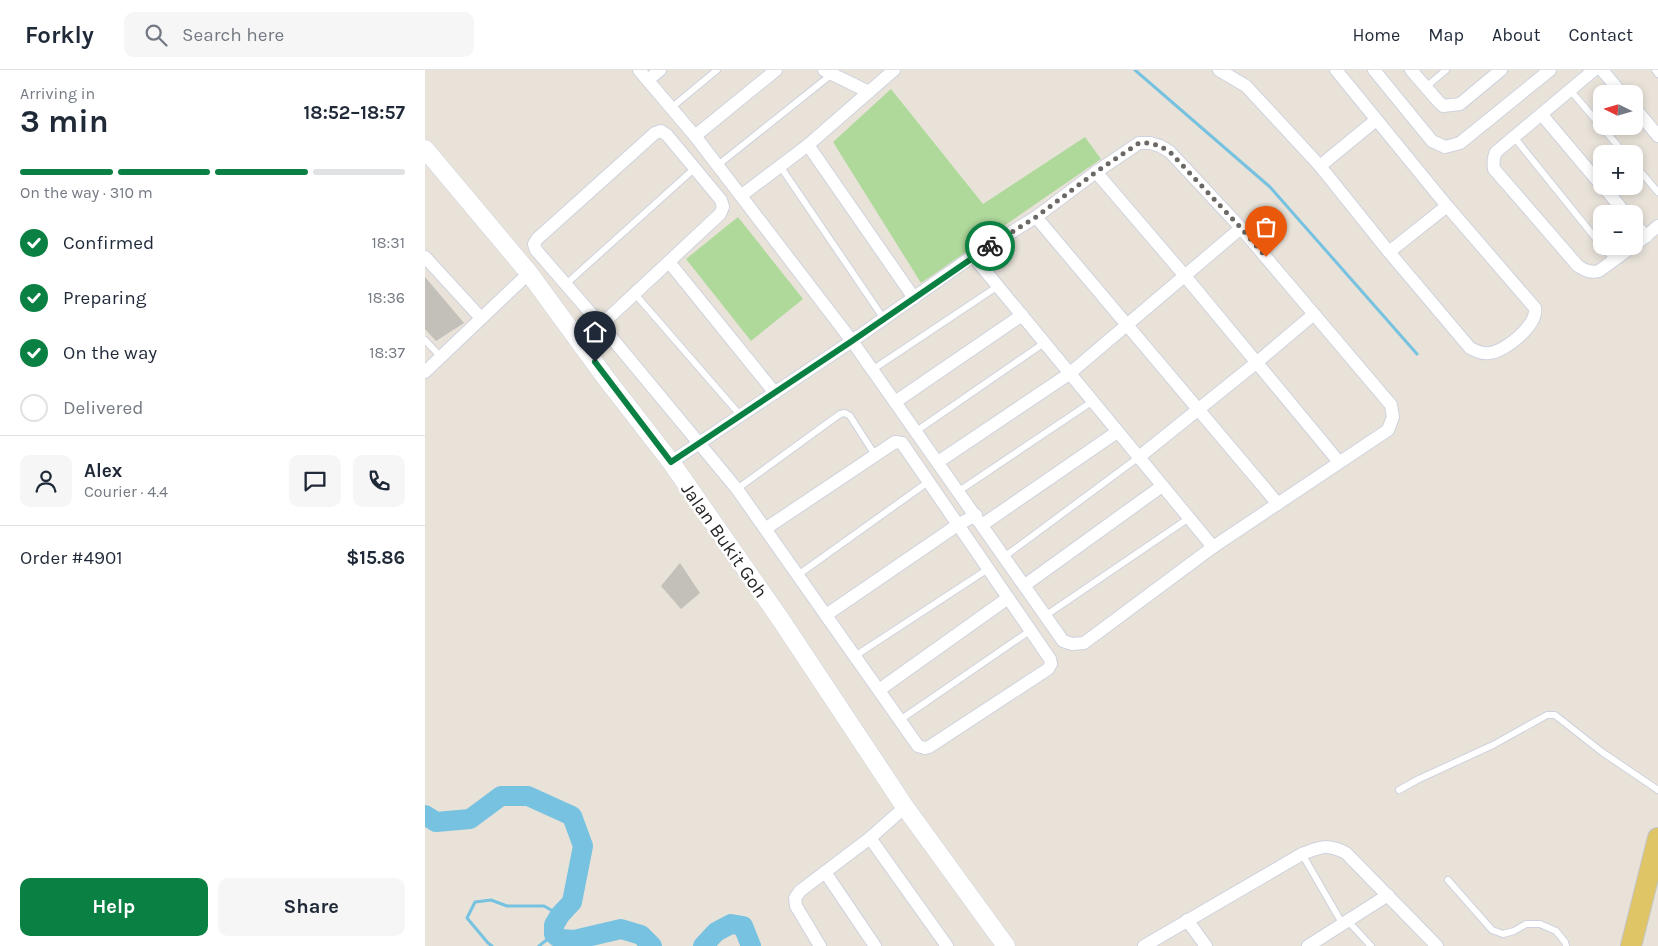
<!DOCTYPE html>
<meta charset="utf-8">
<style>
:root{--surface:#fff;--page:#f6f6f7;--text:#1f2937;--muted:#747a83;--line:#e0e1e3;--accent:#0b8043}
body{margin:0;font-family:Karla,sans-serif;background:var(--page);color:var(--text);height:100vh;display:flex;flex-direction:column;font-size:19px;white-space:nowrap}
*{box-sizing:border-box;margin:0}
p{font-size:16px;color:var(--muted)}
.icon{flex:none;width:28px;height:28px;fill:none;stroke:currentColor;stroke-width:2;stroke-linecap:round;stroke-linejoin:round}
.map{position:relative;flex:1;overflow:hidden}
.drawer{display:flex;flex-direction:column;background:var(--surface);width:425px}
.drawer>*{flex:none}
.needle{width:32px;rotate:275deg}
.fabs{position:absolute;left:1168px;top:15px;display:grid;gap:10px}
.fabs a{display:grid;place-items:center;width:50px;height:50px;border-radius:10px;background:var(--surface);box-shadow:0 2px 8px #0003;font-size:25px}
.pin{position:absolute;display:grid;place-items:center;width:42px;height:42px;color:#fff;margin:-51px -21px;border-radius:50% 50% 50% 0;rotate:-45deg;box-shadow:0 0 5px #0007}
.pin .icon{rotate:45deg}
.courier{position:absolute;display:grid;place-items:center;width:50px;height:50px;margin:-25px;border:4px solid #0b8043;border-radius:50%;background:#fff;color:#222;box-shadow:0 1px 6px #0007}
.head em{font-style:normal;font-weight:700}
.head div{display:flex;flex-direction:column-reverse}
.head{display:flex;align-items:center;justify-content:space-between;height:85px;padding:0 20px}
h1{font-size:32px;font-weight:700;line-height:38px}
.bar{display:grid;grid-template-columns:repeat(4,1fr);gap:8px 5px;align-content:center;height:60px;padding:0 20px}
.bar i{height:6px;border-radius:4px;background:var(--line)}
.bar .active{background:var(--accent)}
.bar p{grid-column:span 4}
.line{display:flex;align-items:center;gap:12px;padding:0 20px;border-top:1px solid var(--line)}
.line div{flex:1}
.round{display:grid;place-items:center;flex:none;width:52px;height:52px;border-radius:10px;background:var(--page)}
ol{padding:0 20px;list-style:none}
li{display:flex;align-items:center;gap:15px;height:55px}
li p{margin-inline-start:auto}
li .icon{padding:5px;border-radius:50%;background:var(--accent);color:#fff;stroke-width:4}
li:last-child{color:var(--muted)}
li i{width:28px;height:28px;border:2px solid var(--line);border-radius:50%}
.cta{display:flex;gap:10px;margin-top:auto;padding:10px 20px}
.cta a{flex:1;height:58px;border-radius:10px;background:var(--accent);color:#fff;font-size:20px;font-weight:700;line-height:58px;text-align:center}
.cta a+a{background:var(--page);color:var(--text)}
header{display:flex;align-items:center;gap:30px;box-sizing:border-box;height:70px;padding:0 25px;background:var(--surface);border-bottom:1px solid var(--line)}
header strong{font-size:24px}
nav{display:flex;gap:28px;margin-inline-start:auto;font-size:18px}
.search{width:350px;height:45px;background:var(--page);display:flex;align-items:center;gap:12px;box-sizing:border-box;padding:0 18px;border-radius:10px;color:var(--muted);font-size:19px}
main{display:flex;flex:1;min-height:0}
.map>svg:first-child{display:block}
.green{fill:#afd99b}
.lines{fill:none;stroke-linecap:round;stroke-linejoin:round}
.stream{stroke:#76c2e0;stroke-width:3}
.river{stroke:#76c2e0;stroke-width:20}
.building{fill:#c3bfb9}
.service-casing{stroke:#cfd2de;stroke-width:8}
.minor-casing{stroke:#cfd2de;stroke-width:14}
.secondary-casing{stroke:#cfd2de;stroke-width:19}
.primary-casing{stroke:#c3c3c3;stroke-width:22}
.service{stroke:#fff;stroke-width:6}
.minor{stroke:#fff;stroke-width:12}
.secondary{stroke:#fff;stroke-width:18}
.primary{stroke:#e0c566;stroke-width:20}
.done{stroke:#6b6865;stroke-width:5;stroke-dasharray:0 9}
.route{stroke:#0b8043;stroke-width:6}
.labels{text-anchor:middle;stroke-width:5;stroke-linejoin:round;paint-order:stroke}
.street-label{font-size:19px;fill:#272727;stroke:#fff}
</style>
<header>
<strong>Forkly</strong>
<div class="search"><svg class="icon" aria-label="search" viewBox="0 0 24 24"><circle cx="10" cy="10" r="6"/><path d="M15 15l6 6"/></svg>Search here</div>
<nav><a>Home</a><a>Map</a><a>About</a><a>Contact</a></nav>
</header>
<main>
<section class="drawer">
<div class="head"><div><h1>3 min</h1><p>Arriving in</p></div><em>18:52–18:57</em></div>
<div class="bar"><i class="active"></i><i class="active"></i><i class="active"></i><i></i><p>On the way · 310 m</p></div>
<ol>
<li><svg class="icon" aria-label="check" viewBox="0 0 24 24"><path d="M5 12l5 5 9-10"/></svg>Confirmed<p>18:31</p></li>
<li><svg class="icon" aria-label="check" viewBox="0 0 24 24"><path d="M5 12l5 5 9-10"/></svg>Preparing<p>18:36</p></li>
<li><svg class="icon" aria-label="check" viewBox="0 0 24 24"><path d="M5 12l5 5 9-10"/></svg>On the way<p>18:37</p></li>
<li><i></i>Delivered</li>
</ol>
<div class="line" style="height:90px"><a class="round"><svg class="icon" aria-label="person" viewBox="0 0 24 24"><circle cx="12" cy="8" r="4"/><path d="M4 21q1-7 8-7t8 7"/></svg></a><div><b>Alex</b><p>Courier · 4.4</p></div><a class="round"><svg class="icon" aria-label="chat" viewBox="0 0 24 24"><path d="M4 5h16v11H9l-5 4z"/></svg></a><a class="round"><svg class="icon" aria-label="phone" viewBox="0 0 24 24"><path d="M5 4h4l2 5-3 2q2 4 5 5l2-3 5 2v4C11 20 4 13 5 4z"/></svg></a></div>
<div class="line" style="height:65px"><div>Order #4901</div><b>$15.86</b></div>
<div class="cta"><a>Help</a><a>Share</a></div>
</section>
<div class="map">
<svg width="1233" height="876" viewBox="0 0 1233 876">
<rect width="100%" height="100%" fill="#e8e2d9"/>
<!-- green -->
<g class="green">
<polygon points="466,19 558,134 660,67 676,89 496,213 408,72"/>
<polygon points="313,147 378,229 326,271 261,189"/>
</g>
<g class="lines">
<!-- stream -->
<g class="stream">
<polyline points="710,0 845,117 992,284"/>
<polyline points="67,876 63,873 42,848 50,832 66,830 82,836 119,836 135,845"/>
<polyline points="114,876 129,864"/>
</g>
<!-- river -->
<g class="river">
<polyline points="0,745 11,752 45,749 76,726 103,726 147,746 158,776 147,832 135,845 129,855 129,864 135,869 149,870 196,859 216,865 227,876"/>
<polyline points="278,876 291,862 306,854 318,856 326,876"/>
</g>
</g>
<!-- building -->
<g class="building">
<polygon points="0,207 39,253 11,271 0,259"/>
<polygon points="255,493 275,523 256,539 236,516"/>
</g>
<g class="lines">
<!-- service casing -->
<g class="service-casing">
<g id="service">
<polyline points="1230,0 1233,4"/>
<polyline points="1001,17 1021,0"/>
<polyline points="1145,20 1200,84"/>
<polyline points="246,38 292,0"/>
<polyline points="1089,67 1176,175"/>
<polyline points="1209,94 1233,122"/>
<polyline points="293,95 407,4"/>
<polyline points="355,96 459,249"/>
<polyline points="1177,176 1189,190"/>
<polyline points="141,214 270,98"/>
<polyline points="210,224 316,346"/>
<polyline points="0,270 16,287"/>
<polyline points="447,300 573,216"/>
<polyline points="490,362 619,273"/>
<polyline points="312,419 415,344 420,343 425,346 450,385"/>
<polyline points="534,421 668,331"/>
<polyline points="579,487 714,387"/>
<polyline points="373,505 503,412"/>
<polyline points="620,546 764,448"/>
<polyline points="430,586 563,499"/>
<polyline points="475,650 606,560"/>
<polyline points="974,720 994,709 1068,675 1122,645 1130,645 1177,682 1233,720"/>
<polyline points="877,784 917,853"/>
<polyline points="1023,810 1067,860 1078,864 1089,861 1101,854 1115,854 1131,861 1140,872 1141,876"/>
<polyline points="923,851 946,876"/>
</g>
</g>
<!-- minor casing -->
<g class="minor-casing">
<g id="minor">
<polyline points="214,0 270,66 427,271 638,571 647,574 659,573 788,477 963,360 968,347 966,335 816,158 745,82 735,76 725,73 714,73 671,102 611,147 548,186 427,271 246,392"/>
<polyline points="399,0 444,22"/>
<path d="M 794,0 L 821,16 L 895,96 L 964,182 L 1045,278 C 1051,281 1057,284 1064,283 C 1080,282 1113,255 1110,238 L 1022,136 L 911,0"/>
<polyline points="949,0 1007,71 1020,77 1035,73 1125,0"/>
<polyline points="986,0 1013,31 1018,36 1035,34 1076,0"/>
<path d="M 1169,0 L 1071,82 C 1068,88 1068,92 1069,99 L 1153,196 C 1161,201 1166,203 1174,201 L 1208,176"/>
<polyline points="1177,0 1197,24"/>
<polyline points="223,10 235,0"/>
<polyline points="1209,37 1233,66"/>
<polyline points="1117,45 1176,115"/>
<polyline points="270,66 351,0"/>
<polyline points="383,75 489,228"/>
<polyline points="895,96 951,50"/>
<polyline points="671,102 760,206 914,392"/>
<polyline points="1178,116 1201,144"/>
<polyline points="317,125 383,75 469,0"/>
<polyline points="611,147 853,434"/>
<polyline points="1209,153 1221,167"/>
<polyline points="1209,176 1233,156"/>
<polyline points="964,182 1022,136"/>
<polyline points="548,186 788,477"/>
<polyline points="0,187 56,248"/>
<polyline points="244,192 350,323"/>
<polyline points="176,255 295,144 298,137 296,130 242,65 236,61 230,63 112,169 109,174 111,180 176,255 312,419 493,676 500,678 504,677 623,599 626,594 625,589 477,373 470,372 340,459"/>
<polyline points="0,302 104,203"/>
<polyline points="470,332 597,245"/>
<polyline points="714,387 831,293 889,244"/>
<polyline points="513,392 644,304 816,158"/>
<polyline points="557,455 692,362"/>
<polyline points="600,515 737,416"/>
<polyline points="401,545 534,454 551,445"/>
<polyline points="454,620 583,528"/>
<polyline points="445,768 522,876"/>
<polyline points="400,802 450,876"/>
<polyline points="762,850 781,876"/>
<polyline points="395,876 371,836 370,828 375,821 445,768 480,737"/>
<path d="M 719,876 L 877,784 C 896,777 901,773 921,783 L 1012,876"/>
<polyline points="883,876 963,825"/>
</g>
</g>
<!-- secondary casing -->
<g class="secondary-casing">
<polyline id="secondary" points="0,79 104,203 180,307 246,392 356,550 480,737 581,876"/>
</g>
<!-- primary casing -->
<g class="primary-casing">
<polyline id="primary" points="1206,876 1233,768"/>
</g>
<!-- service -->
<use href="#service" class="service"/>
<!-- minor -->
<use href="#minor" class="minor"/>
<!-- secondary -->
<use href="#secondary" class="secondary"/>
<!-- primary -->
<use href="#primary" class="primary"/>
</g>
<g class="lines">
<!-- done -->
<polyline class="done" points="565,176 611,147 671,102 714,73 725,73 735,76 745,82 816,158 841,187"/>
<!-- route -->
<polyline class="route" points="170,292 246,392 427,271 565,176"/>
</g>
<g class="labels">
<!-- street labels -->
<g class="street-label">
<text transform="translate(300 470) rotate(55)" y="7">Jalan Bukit Goh</text>
</g>
</g>
</svg>
<div class="fabs">
<a><svg class="needle" viewBox="-14 -14 28 28"><path d="M0-13l5 13h-10z" fill="#e53935"/><path d="M0 13l5-13h-10z" fill="#747a83"/></svg></a>
<a>+</a>
<a>−</a>
</div>
<div class="pin" style="left:841px;top:187px;background:#ea580c"><svg class="icon" aria-label="bag" viewBox="0 0 24 24"><path d="M5 8h14l-1 12H6zM9 8a3 3 0 0 1 6 0"/></svg></div>
<div class="pin" style="left:170px;top:292px;background:#1f2937"><svg class="icon" aria-label="home" viewBox="0 0 24 24"><path d="M3 11l9-7 9 7M6 9v11h12V9"/></svg></div>
<div class="courier" style="left:565px;top:176px"><svg class="icon" aria-label="bike" viewBox="0 0 24 24"><circle cx="6" cy="16" r="4"/><circle cx="18" cy="16" r="4"/><path d="M6 16l4-8h5l3 8M10 8l3 8H6M13 5h3"/></svg></div>
</div>
</main>
